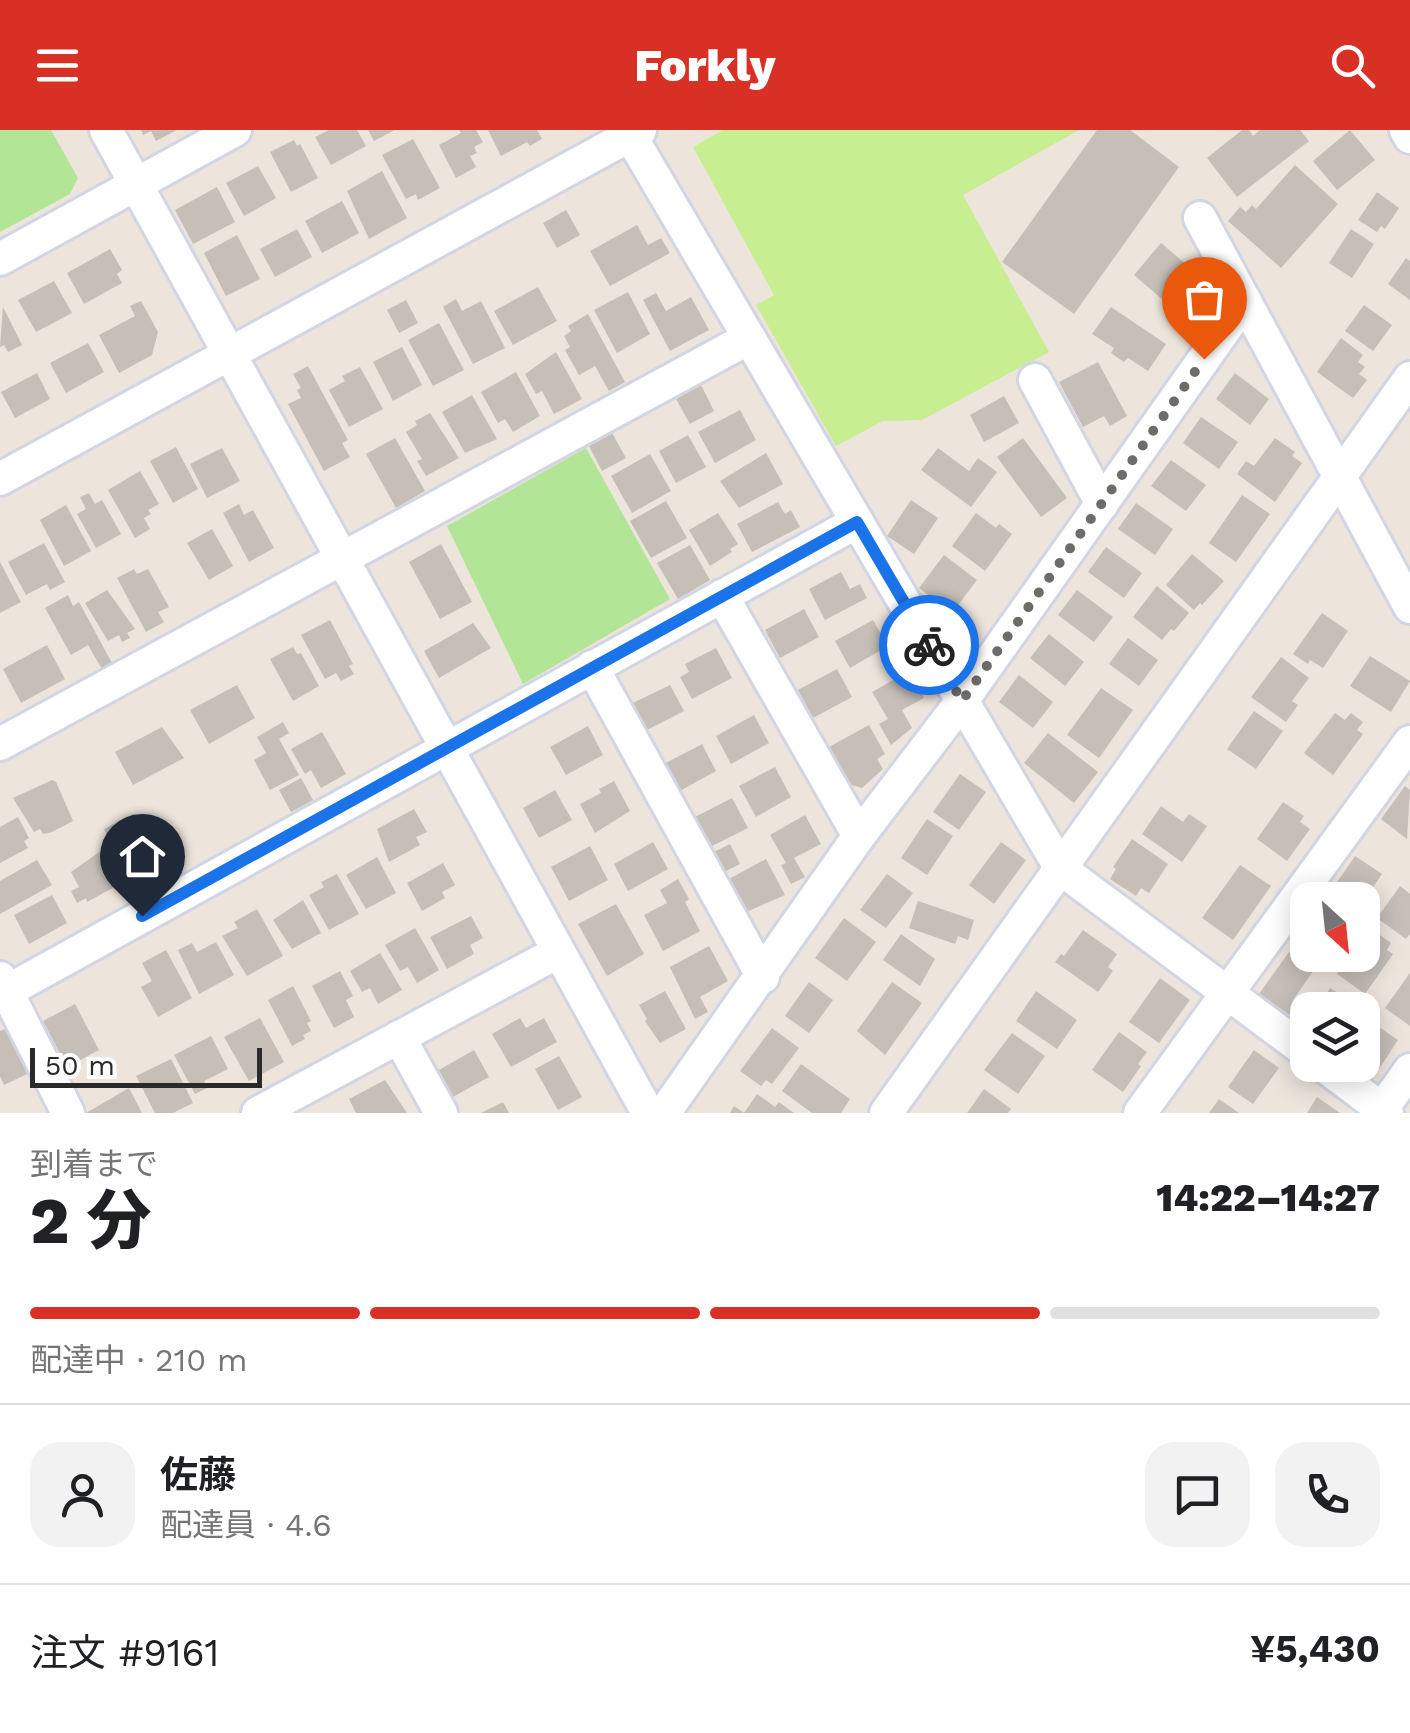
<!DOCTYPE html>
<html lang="ja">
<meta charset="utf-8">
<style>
:root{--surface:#fff;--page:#f2f2f2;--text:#202124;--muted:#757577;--line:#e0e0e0;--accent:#d93025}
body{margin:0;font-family:"Work Sans","Noto Sans JP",sans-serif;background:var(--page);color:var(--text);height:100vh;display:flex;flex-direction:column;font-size:38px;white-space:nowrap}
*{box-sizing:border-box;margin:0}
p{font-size:32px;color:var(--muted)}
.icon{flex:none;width:55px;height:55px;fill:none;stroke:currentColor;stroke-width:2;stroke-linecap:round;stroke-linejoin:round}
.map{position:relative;height:983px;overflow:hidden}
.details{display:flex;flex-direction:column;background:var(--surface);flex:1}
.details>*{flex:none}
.needle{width:65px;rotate:153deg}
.fabs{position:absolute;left:1290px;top:752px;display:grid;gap:20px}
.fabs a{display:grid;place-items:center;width:90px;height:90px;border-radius:20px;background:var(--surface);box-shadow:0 5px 25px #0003;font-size:50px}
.scale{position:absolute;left:30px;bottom:25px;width:232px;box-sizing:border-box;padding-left:10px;border:5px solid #2a2a2a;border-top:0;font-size:28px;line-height:35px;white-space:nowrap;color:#2a2a2a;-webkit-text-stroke:8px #fff;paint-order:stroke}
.pin{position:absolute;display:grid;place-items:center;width:85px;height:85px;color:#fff;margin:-102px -42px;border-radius:50% 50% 50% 0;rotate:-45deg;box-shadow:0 0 10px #0007}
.pin .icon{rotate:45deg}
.courier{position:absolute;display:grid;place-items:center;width:100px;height:100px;margin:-50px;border:8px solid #1a73e8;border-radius:50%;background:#fff;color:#222;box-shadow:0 2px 12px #0007}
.summary em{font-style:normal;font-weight:800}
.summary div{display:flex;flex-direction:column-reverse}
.summary{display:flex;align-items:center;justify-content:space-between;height:170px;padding:0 30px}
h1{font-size:65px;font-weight:800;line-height:75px}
.bar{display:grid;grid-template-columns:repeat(4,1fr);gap:15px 10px;align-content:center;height:120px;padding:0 30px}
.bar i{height:12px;border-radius:8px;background:var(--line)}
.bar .selected{background:var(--accent)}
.bar p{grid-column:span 4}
.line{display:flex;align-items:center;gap:25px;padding:0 30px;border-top:2px solid var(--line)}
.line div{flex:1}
.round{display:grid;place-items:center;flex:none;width:105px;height:105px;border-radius:30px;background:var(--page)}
header{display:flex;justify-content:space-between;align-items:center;height:130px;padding:0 30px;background:var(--accent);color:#fff;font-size:45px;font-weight:800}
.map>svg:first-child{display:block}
.green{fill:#b2e696}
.pitch{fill:#c7ee91}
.building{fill:#c5bfb8}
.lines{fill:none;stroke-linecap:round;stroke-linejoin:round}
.minor-casing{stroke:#d1d5e4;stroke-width:38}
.minor{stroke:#fff;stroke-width:32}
.done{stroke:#6e6b68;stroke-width:10;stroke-dasharray:0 18}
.route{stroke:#1a73e8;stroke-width:12}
</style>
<header><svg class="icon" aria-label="menu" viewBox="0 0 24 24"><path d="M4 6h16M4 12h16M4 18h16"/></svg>Forkly<svg class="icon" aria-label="search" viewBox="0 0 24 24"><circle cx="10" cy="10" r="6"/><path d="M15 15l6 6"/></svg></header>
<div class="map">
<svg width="1410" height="983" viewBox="0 0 1410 983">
<rect width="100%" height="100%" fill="#ede5dc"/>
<!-- green -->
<g class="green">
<polygon points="0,0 51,0 78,48 70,64 0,102"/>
<polygon points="586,318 670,469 523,554 447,396"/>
</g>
<!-- pitch -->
<polygon class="pitch" points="723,0 1079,0 963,65 1049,222 922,290 883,291 836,316 756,175 774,165 693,17"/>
<!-- building -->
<g class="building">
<polygon points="141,0 177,0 156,11 151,1 143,5"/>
<polygon points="329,0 357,0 366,16 331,35 315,7"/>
<polygon points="368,0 395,0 374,11"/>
<polygon points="459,0 476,0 483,12 474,17 477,23 470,26 476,37 456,48 439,15 461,3"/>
<polygon points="488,0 537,0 542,9 530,16 527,12 501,26"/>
<polygon points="1097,0 1130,0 1179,37 1074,184 1002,132"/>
<polygon points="1242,0 1249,0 1253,6 1260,0 1300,0 1309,11 1237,67 1207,28"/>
<polygon points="1350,0 1375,30 1337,60 1313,31"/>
<polygon points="413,9 440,58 418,70 416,64 406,69 382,25"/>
<polygon points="294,10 297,16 300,14 318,48 291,62 270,22"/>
<polygon points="1295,35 1338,74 1281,138 1228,91 1240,77 1246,82 1252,75 1256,79"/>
<polygon points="258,36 276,68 244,86 226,53"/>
<polygon points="382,41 407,88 369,109 347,61"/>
<polygon points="217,57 235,92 193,114 175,80"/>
<polygon points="1377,62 1399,78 1385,99 1381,96 1377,102 1358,90"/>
<polygon points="342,71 359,103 322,123 305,91"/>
<polygon points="566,80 580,105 557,118 543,93"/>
<polygon points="637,95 648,115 661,108 670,123 610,156 590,121"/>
<polygon points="297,99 312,127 275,147 260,119"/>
<polygon points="1351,99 1374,114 1352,148 1329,133"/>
<polygon points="237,105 260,149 226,166 204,123"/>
<polygon points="1161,113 1213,157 1185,189 1134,145"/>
<polygon points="110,119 122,140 117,144 122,153 84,174 67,143"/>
<polygon points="1406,128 1410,131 1410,170 1388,154"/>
<polygon points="54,151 72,183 36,202 18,170"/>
<polygon points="538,157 557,191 513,215 494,181"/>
<polygon points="628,162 650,204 617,223 594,180"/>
<polygon points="656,163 666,181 691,167 709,200 670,221 643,170"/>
<polygon points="456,169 462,181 481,171 505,218 473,234 443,177"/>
<polygon points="406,170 418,193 399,203 387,180"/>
<polygon points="141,171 158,202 152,225 119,243 99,205 135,186 130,176"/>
<polygon points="1364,175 1392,195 1373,221 1345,201"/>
<polygon points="3,177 22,215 8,222 4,215 0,217"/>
<polygon points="1111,177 1166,214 1148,241 1128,228 1124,232 1111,223 1114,218 1092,204"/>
<polygon points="588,184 625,252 609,261 595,236 579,245 565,220 570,217 564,206 571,201 568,196"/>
<polygon points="439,193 464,240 433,256 408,210"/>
<polygon points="1341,208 1363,225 1358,232 1365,237 1359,244 1367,250 1353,268 1317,242"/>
<polygon points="88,213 104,242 66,263 50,233"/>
<polygon points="402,217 422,255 393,271 373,232"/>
<polygon points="556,222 582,269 554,284 542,261 536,264 525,244"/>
<polygon points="1098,232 1127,286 1110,296 1104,286 1083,297 1059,252"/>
<polygon points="308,236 348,310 342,313 350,327 324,341 288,274 301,268 297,260 301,258 293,244"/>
<polygon points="360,237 383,279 349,297 329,260 345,251 342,246"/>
<polygon points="516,242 540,286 513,302 505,289 498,293 481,262"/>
<polygon points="37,243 50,269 15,288 1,262"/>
<polygon points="1235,243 1269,269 1250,295 1216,269"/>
<polygon points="701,255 714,281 690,294 676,269"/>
<polygon points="472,265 497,309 465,323 442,282"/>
<polygon points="1004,266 1019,293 984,312 970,285"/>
<polygon points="740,280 756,310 715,333 698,302"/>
<polygon points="430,283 459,328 426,346 417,331 422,329 406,302 417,295 415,291"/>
<polygon points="1201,287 1238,312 1219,339 1183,313"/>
<polygon points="612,303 626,328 602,341 589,316"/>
<polygon points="688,305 706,337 676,353 659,321"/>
<polygon points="395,308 425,361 396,378 366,324"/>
<polygon points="1023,308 1067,368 1041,387 997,327"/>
<polygon points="1275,308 1295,322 1292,326 1302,333 1275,372 1237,344 1246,331 1254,336"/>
<polygon points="176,317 198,359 173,373 150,331"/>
<polygon points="222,318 240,351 207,368 190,334"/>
<polygon points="938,318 969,341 978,328 997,342 971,377 921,340"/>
<polygon points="766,323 783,354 739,378 720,351"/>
<polygon points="650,324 671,361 632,383 611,346"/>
<polygon points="1171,330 1206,355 1186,381 1151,356"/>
<polygon points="140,341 159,374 148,380 151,384 144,388 150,399 135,408 108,360"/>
<polygon points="89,363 95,374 102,370 121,404 96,418 77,384 86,379 80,367"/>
<polygon points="1242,365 1270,384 1236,432 1209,413"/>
<polygon points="911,370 938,388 914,424 887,406"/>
<polygon points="666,371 687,408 651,428 630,391"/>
<polygon points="778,372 785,384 791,380 800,397 752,422 737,394"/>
<polygon points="1136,373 1173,399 1155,425 1118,399"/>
<polygon points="239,374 244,385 253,380 274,418 249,432 223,383"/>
<polygon points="66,375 91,421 64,436 40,390"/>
<polygon points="718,383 738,414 730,419 732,422 710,436 689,400"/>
<polygon points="976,383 996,398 999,394 1012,404 985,441 952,416"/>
<polygon points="212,399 233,436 209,450 187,413"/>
<polygon points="44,413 65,452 50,460 47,454 26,465 8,432"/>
<polygon points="441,414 472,472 440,489 409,432"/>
<polygon points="690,415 710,450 678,469 657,433"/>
<polygon points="1106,417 1142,443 1124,468 1088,442"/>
<polygon points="1192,424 1224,451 1202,475 1200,473 1194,480 1166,455"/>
<polygon points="944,425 977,450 949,487 937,478 940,474 919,458"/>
<polygon points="0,432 21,472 0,483"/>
<polygon points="134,439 137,444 148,439 169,477 158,482 164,492 146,502 117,448"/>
<polygon points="841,442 850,459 860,454 867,468 825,490 809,459"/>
<polygon points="1157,456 1189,483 1174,501 1171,499 1162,510 1133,487"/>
<polygon points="107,460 135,499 127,503 130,508 122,512 119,505 108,511 85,473"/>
<polygon points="1077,460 1113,487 1094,512 1058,485"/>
<polygon points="68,465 73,476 79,472 112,533 102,539 88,515 71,525 45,478"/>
<polygon points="804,479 819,507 780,528 765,500"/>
<polygon points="1322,483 1348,501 1323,538 1310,530 1308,534 1293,524"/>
<polygon points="330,490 353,534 349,536 354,544 341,551 336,543 325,549 301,505"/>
<polygon points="873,490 888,516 850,538 835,511"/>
<polygon points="473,493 491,518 439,548 424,521"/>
<polygon points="1049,504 1084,532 1065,556 1030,528"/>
<polygon points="1128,508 1158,530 1139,556 1109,534"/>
<polygon points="47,515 65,549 21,573 3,539"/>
<polygon points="293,517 297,524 301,523 319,556 293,571 270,529"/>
<polygon points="716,518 732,548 692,569 680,547 689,542 685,534"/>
<polygon points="1370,526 1410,551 1391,582 1350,556"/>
<polygon points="1281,527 1309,548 1292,571 1298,575 1286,592 1251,567"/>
<polygon points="837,539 852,567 813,588 798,560"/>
<polygon points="909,541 924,568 902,580 912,598 891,615 879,594 888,589 872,562"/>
<polygon points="1019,545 1053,572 1033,598 999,572"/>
<polygon points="237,555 255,588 209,614 190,580"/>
<polygon points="670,555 684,581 645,601 631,574"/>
<polygon points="1101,558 1133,580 1099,628 1067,605"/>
<polygon points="1254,581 1283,601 1256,639 1227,619"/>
<polygon points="1335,583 1345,590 1351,583 1363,592 1357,600 1363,604 1333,645 1304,623"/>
<polygon points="754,585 769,613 731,634 716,606"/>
<polygon points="283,592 289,603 279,609 299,645 270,660 254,630 266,623 257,607"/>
<polygon points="869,595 885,624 877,629 883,639 862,658 849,654 829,617"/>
<polygon points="588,596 603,625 566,645 550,617"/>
<polygon points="162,597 184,628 133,655 115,622"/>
<polygon points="322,602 346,644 321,658 311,640 305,644 291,619"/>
<polygon points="1048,603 1098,642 1074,673 1024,633"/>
<polygon points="702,614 716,641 678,662 664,634"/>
<polygon points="775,637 791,667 756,687 739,656"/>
<polygon points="960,644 986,662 959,700 933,682"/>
<polygon points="301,648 313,670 291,682 279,660"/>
<polygon points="52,650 56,652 73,691 52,702 43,704 40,699 34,702 13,668"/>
<polygon points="614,651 630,681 595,703 580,674 601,663 599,659"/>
<polygon points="1405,656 1410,660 1407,709 1381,689"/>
<polygon points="555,660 572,690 539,708 523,678"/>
<polygon points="732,668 748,698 708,718 693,688"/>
<polygon points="1283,672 1304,686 1300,692 1310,699 1287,731 1257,709"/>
<polygon points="1161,676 1183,692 1189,684 1207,696 1182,732 1142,704"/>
<polygon points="414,679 427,702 416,707 420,715 389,732 377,699"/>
<polygon points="133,684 152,721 123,736 104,699"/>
<polygon points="805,685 821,714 794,728 805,747 791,754 781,735 786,733 770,705"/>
<polygon points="18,687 29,708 24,711 28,718 0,733 0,697"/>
<polygon points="927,689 953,706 927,745 901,728"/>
<polygon points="1132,709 1168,734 1149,763 1141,758 1136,766 1110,749 1116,739 1113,737"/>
<polygon points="653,712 668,739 628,761 614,734"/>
<polygon points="1001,712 1026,730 994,774 969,755"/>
<polygon points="730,714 740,734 720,744 710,724"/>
<polygon points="590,716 608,750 569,771 551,737"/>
<polygon points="102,720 120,754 87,772 86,768 77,773 71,761 79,757 71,742"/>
<polygon points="1355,726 1382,744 1364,770 1351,770 1333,758"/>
<polygon points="377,727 396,763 366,779 346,745"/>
<polygon points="766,729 785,765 744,783 727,750"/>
<polygon points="37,730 52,755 0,784 0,751"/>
<polygon points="443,733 455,755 442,762 445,768 422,781 407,753"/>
<polygon points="1240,735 1271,756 1233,810 1202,788"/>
<polygon points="337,744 359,784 329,800 309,765 324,757 321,752"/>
<polygon points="887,744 913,763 886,798 860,780"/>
<polygon points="678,749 689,769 685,772 700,801 663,821 644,785 667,773 660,760"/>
<polygon points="1400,756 1410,764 1410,804 1406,809 1377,788"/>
<polygon points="52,765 67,793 29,814 14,785"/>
<polygon points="303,770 321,803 292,819 273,790"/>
<polygon points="918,771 974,790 968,810 958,806 955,814 909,798"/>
<polygon points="616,774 644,824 607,846 578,794"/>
<polygon points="257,779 283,826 247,846 222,806 238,798 234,792"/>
<polygon points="471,786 483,808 470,815 474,824 447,839 430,807"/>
<polygon points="844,788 876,812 847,851 815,828"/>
<polygon points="1308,793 1308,817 1297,810"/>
<polygon points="415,798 439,840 417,853 408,837 400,841 385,815"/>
<polygon points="1370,798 1391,813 1387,820 1393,824 1365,864 1337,844 1351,825 1362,825 1362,809"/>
<polygon points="1083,800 1117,824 1108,837 1113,841 1098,862 1055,832 1061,824 1064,826"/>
<polygon points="901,804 935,829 920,856 883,830"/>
<polygon points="216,812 234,845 199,864 178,820 192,813 197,822"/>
<polygon points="709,816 728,851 700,867 708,882 695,889 670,837"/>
<polygon points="166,820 192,868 158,887 141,857 152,851 142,833"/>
<polygon points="1289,822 1314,840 1293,870 1298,874 1290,885 1259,864"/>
<polygon points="380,823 402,860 378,874 370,858 362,862 350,841"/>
<polygon points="340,841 353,866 346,870 354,887 334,898 312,856"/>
<polygon points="1410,843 1410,896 1385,878"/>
<polygon points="1160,848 1190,870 1159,913 1129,892"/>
<polygon points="809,852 833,870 809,903 785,886"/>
<polygon points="892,852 922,873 885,925 857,901"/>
<polygon points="293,856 311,891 307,893 311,901 303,905 305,909 292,916 268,870"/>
<polygon points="1330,858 1358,876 1356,880 1317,880"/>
<polygon points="665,861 686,899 660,913 645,891 647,889 639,875"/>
<polygon points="1036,861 1077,890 1057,919 1016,891"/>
<polygon points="75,874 99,920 67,937 43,891"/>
<polygon points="260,888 284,932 249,951 224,907"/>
<polygon points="520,888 526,898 544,888 557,912 511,937 492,904"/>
<polygon points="1376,895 1398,910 1377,942 1362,932 1362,914"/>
<polygon points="7,898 29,943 4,955 0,946 0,901"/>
<polygon points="772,898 799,918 772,954 766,950 761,956 740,941"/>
<polygon points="1119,902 1147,922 1138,934 1141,936 1123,962 1092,940"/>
<polygon points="1012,903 1045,926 1018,964 984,940"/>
<polygon points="211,906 228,939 204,951 207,958 195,964 174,925"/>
<polygon points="474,920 489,947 451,968 437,941"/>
<polygon points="1254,920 1279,938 1253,974 1228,957"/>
<polygon points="559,926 582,967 558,980 535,939"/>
<polygon points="171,929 193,973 173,983 155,983 136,946"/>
<polygon points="801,934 850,969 841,983 812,983 782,961"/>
<polygon points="385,950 407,983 356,983 349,969"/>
<polygon points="129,958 142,983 86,983"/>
<polygon points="984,959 1011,979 1008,983 967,983"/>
<polygon points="757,964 775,977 779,972 794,983 730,983 734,976 744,983"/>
<polygon points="1317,967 1340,983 1307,983"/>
<polygon points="1219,969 1239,983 1209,983"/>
<polygon points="503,972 509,983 481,983"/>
</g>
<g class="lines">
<!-- minor casing -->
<g class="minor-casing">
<g id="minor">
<polyline points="106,0 648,983"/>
<polyline points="627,0 1061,739 1308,923"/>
<polyline points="1406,0 1410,7"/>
<polyline points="1200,88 1410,477"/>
<polyline points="0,129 235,0"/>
<polyline points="1035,250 1102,374"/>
<polyline points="0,349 640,0"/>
<polyline points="722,466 859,706"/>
<polyline points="592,537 763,847"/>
<polyline points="0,614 749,208"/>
<polyline points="0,848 68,983"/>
<polyline points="0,865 857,392"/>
<polyline points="399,907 441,983"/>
<polyline points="1323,935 1387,983"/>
<polyline points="258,983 558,822"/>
<polyline points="664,983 859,706 962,571 1245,171"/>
<polyline points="886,983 1410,248"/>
<polyline points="1140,983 1410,612"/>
<polyline points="1379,983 1410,940"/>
</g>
</g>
<!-- minor -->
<use href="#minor" class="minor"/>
</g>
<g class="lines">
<!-- done -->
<polyline class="done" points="929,515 962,571 1204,229"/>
<!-- route -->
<polyline class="route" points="142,786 857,392 929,515"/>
</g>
</svg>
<div class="fabs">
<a><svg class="needle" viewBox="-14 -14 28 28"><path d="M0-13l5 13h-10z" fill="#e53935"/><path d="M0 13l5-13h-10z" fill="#757577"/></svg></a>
<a><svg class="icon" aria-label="layers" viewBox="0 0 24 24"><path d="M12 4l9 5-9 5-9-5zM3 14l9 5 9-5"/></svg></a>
</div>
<div class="scale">50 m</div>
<div class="pin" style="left:1204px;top:229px;background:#ea580c"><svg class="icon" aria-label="bag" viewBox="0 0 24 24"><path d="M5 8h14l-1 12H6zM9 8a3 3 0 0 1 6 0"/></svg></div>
<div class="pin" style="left:142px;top:786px;background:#1f2937"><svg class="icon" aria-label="home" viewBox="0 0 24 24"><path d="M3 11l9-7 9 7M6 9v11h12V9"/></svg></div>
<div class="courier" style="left:929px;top:515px"><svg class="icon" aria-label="bike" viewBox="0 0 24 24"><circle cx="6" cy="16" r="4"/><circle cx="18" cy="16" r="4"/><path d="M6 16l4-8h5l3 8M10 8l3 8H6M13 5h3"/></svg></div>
</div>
<section class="details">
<div class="summary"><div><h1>2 分</h1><p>到着まで</p></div><em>14:22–14:27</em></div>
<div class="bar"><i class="selected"></i><i class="selected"></i><i class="selected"></i><i></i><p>配達中 · 210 m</p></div>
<div class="line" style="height:180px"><a class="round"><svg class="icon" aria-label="person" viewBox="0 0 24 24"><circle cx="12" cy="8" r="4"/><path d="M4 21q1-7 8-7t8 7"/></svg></a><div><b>佐藤</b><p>配達員 · 4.6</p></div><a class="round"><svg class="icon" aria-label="chat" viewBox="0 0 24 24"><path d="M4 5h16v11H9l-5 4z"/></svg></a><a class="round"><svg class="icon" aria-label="phone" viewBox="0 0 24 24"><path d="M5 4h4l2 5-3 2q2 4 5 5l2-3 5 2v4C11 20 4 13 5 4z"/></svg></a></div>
<div class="line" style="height:130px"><div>注文 #9161</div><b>¥5,430</b></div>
</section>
